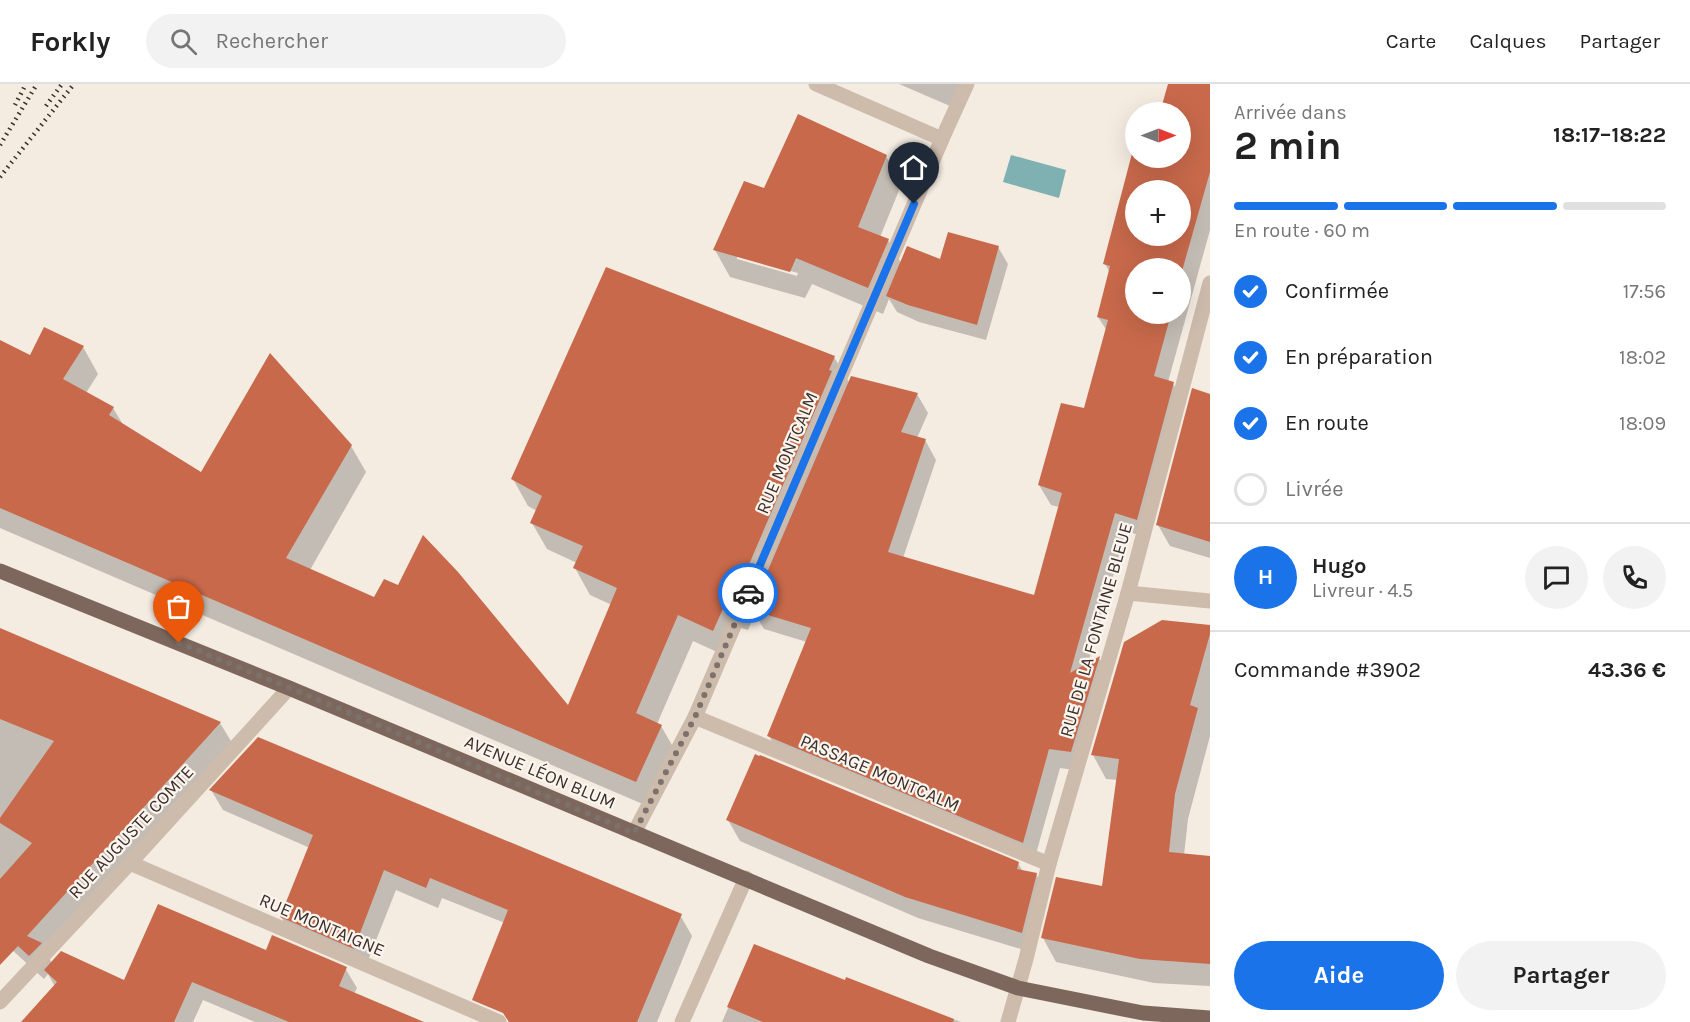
<!DOCTYPE html>
<html lang="fr">
<meta charset="utf-8">
<style>
:root{--surface:#fff;--page:#f2f2f2;--text:#222;--muted:#767676;--line:#e0e0e0;--accent:#1a73e8}
body{margin:0;font-family:Karla,sans-serif;background:var(--page);color:var(--text);height:100vh;display:flex;flex-direction:column;font-size:22px;white-space:nowrap}
*{box-sizing:border-box;margin:0}
p{font-size:20px;color:var(--muted)}
.icon{flex:none;width:33px;height:33px;fill:none;stroke:currentColor;stroke-width:2;stroke-linecap:round;stroke-linejoin:round}
.map{position:relative;flex:1;overflow:hidden}
.drawer{display:flex;flex-direction:column;background:var(--surface);width:480px}
.drawer>*{flex:none}
.needle{width:39px;rotate:90deg}
.controls{position:absolute;left:1125px;top:18px;display:grid;gap:12px}
.controls a{display:grid;place-items:center;width:66px;height:66px;border-radius:50%;background:var(--surface);box-shadow:0 6px 24px #0002;font-size:30px}
.pin{position:absolute;display:grid;place-items:center;width:51px;height:51px;color:#fff;margin:-62px -26px;border-radius:50% 50% 50% 0;rotate:-45deg;box-shadow:0 0 6px #0007}
.pin .icon{rotate:45deg}
.courier{position:absolute;display:grid;place-items:center;width:60px;height:60px;margin:-30px;border:4px solid #1a73e8;border-radius:50%;background:#fff;color:#222;box-shadow:0 2px 8px #0007}
.overview em{font-style:normal;font-weight:700}
.overview div{display:flex;flex-direction:column-reverse}
.overview{display:flex;align-items:center;justify-content:space-between;height:102px;padding:0 24px}
h1{font-size:39px;font-weight:700;line-height:45px}
.bar{display:grid;grid-template-columns:repeat(4,1fr);gap:9px 6px;align-content:center;height:72px;padding:0 24px}
.bar i{height:8px;border-radius:4px;background:var(--line)}
.bar .selected{background:var(--accent)}
.bar p{grid-column:span 4}
.line{display:flex;align-items:center;gap:15px;padding:0 24px;border-top:2px solid var(--line)}
.line div{flex:1}
.round{display:grid;place-items:center;flex:none;width:63px;height:63px;border-radius:32px;background:var(--page)}
ol{padding:0 24px;list-style:none}
li{display:flex;align-items:center;gap:18px;height:66px}
li p{margin-inline-start:auto}
li .icon{padding:6px;border-radius:50%;background:var(--accent);color:#fff;stroke-width:4}
li:last-child{color:var(--muted)}
li i{width:33px;height:33px;border:3px solid var(--line);border-radius:50%}
.primary-button{display:flex;gap:12px;margin-top:auto;padding:12px 24px}
.primary-button a{flex:1;height:69px;border-radius:36px;background:var(--accent);color:#fff;font-size:24px;font-weight:700;line-height:69px;text-align:center}
.primary-button a+a{background:var(--page);color:var(--text)}
header{display:flex;align-items:center;gap:36px;box-sizing:border-box;height:84px;padding:0 30px;background:var(--surface);border-bottom:2px solid var(--line)}
header strong{font-size:28px}
nav{display:flex;gap:33px;margin-inline-start:auto;font-size:21px}
.search{width:420px;height:54px;background:var(--page);display:flex;align-items:center;gap:15px;box-sizing:border-box;padding:0 21px;border-radius:33px;color:var(--muted);font-size:22px}
main{display:flex;flex:1;min-height:0}
.map>svg:first-child{display:block}
.water{fill:#7fb0b2}
.shadow{fill:#0003;fill-rule:evenodd}
.building{fill:#c8694b;fill-rule:evenodd}
.lines{fill:none;stroke-linecap:round;stroke-linejoin:round}
.minor{stroke:#cdbbac;stroke-width:15}
.major{stroke:#7d675c;stroke-width:15}
.rail{stroke:#3b302b;stroke-width:4.5;stroke-dasharray:1.5 4.5;stroke-linecap:butt}
.done{stroke:#7c716b;stroke-width:6;stroke-dasharray:0 10.8}
.route{stroke:#1a73e8;stroke-width:8}
.labels{text-anchor:middle;stroke-width:4.5;stroke-linejoin:round;paint-order:stroke}
.street-label{font-size:18px;fill:#3b302b;stroke:#fbf5ee}
</style>
<header>
<strong>Forkly</strong>
<div class="search"><svg class="icon" aria-label="search" viewBox="0 0 24 24"><circle cx="10" cy="10" r="6"/><path d="M15 15l6 6"/></svg>Rechercher</div>
<nav><a>Carte</a><a>Calques</a><a>Partager</a></nav>
</header>
<main>
<div class="map">
<svg width="1210" height="938" viewBox="0 0 1210 938">
<rect width="100%" height="100%" fill="#f4ebe1"/>
<!-- water -->
<polygon class="water" points="1011,71 1066,86 1059,114 1003,98"/>
<!-- shadow -->
<g class="shadow">
<polygon points="899,0 960,0 950,22"/>
<path d="M 1170,0 L 1210,0 L 1210,146 L 1168,298 L 1173,300 L 1184,319 L 1148,454 L 1126,447 L 1088,580 L 1099,574 L 1110,592 L 1082,687 L 1060,684 L 1034,777 L 780,672 L 769,652 L 807,558 L 764,545 L 755,530 L 748,546 L 741,544 L 728,573 L 693,557 L 657,640 L 661,642 L 676,668 L 652,724 L 0,444 L 0,267 L 31,273 L 83,263 L 98,290 L 86,309 L 113,324 L 124,342 L 202,390 L 351,362 L 366,388 L 310,486 L 568,624 L 612,521 L 590,511 L 575,484 L 577,479 L 547,465 L 532,439 L 537,427 L 528,422 L 513,395 L 834,273 L 850,300 L 917,310 L 928,329 L 917,354 L 925,356 L 936,376 L 903,474 L 1035,513 L 1059,423 L 1051,421 L 1039,401 L 1085,326 L 1107,247 L 1098,233 L 1110,189 L 1105,180 L 1136,64 L 1136,74 L 1180,74 L 1180,28 L 1162,28 ZM 1136,106 L 1180,106 L 1180,152 L 1136,152 ZM 1136,184 L 1180,184 L 1180,230 L 1136,230 Z"/>
<path d="M 886,72 L 902,99 L 880,153 L 888,156 L 901,179 L 941,177 L 998,163 L 1008,180 L 986,256 L 919,238 L 897,228 L 889,215 L 883,230 L 812,200 L 805,214 L 730,193 L 715,166 L 765,106 ZM 737,172 L 798,189 L 797,192 L 737,175 Z"/>
<polygon points="1193,306 1210,312 1210,474 1170,462 1158,441"/>
<polygon points="1163,537 1210,542 1210,652 1188,735 1184,771 1210,774 1210,902 1154,899 1056,878 1043,854 1103,804 1118,696 1106,695 1093,671"/>
<polygon points="0,547 220,639 234,662 46,869 52,879 125,898 267,868 345,884 357,904 354,910 421,938 255,938 203,916 193,938 25,938 55,903 48,890 44,895 0,855"/>
<polygon points="211,706 680,831 692,852 657,938 531,938 505,839 442,814 438,824 396,806 365,884 293,853 281,833 310,764 223,726"/>
<polygon points="728,736 1018,779 1023,788 1036,790 1048,811 1034,869 918,834 740,757"/>
<polygon points="755,862 846,898 847,895 961,938 722,938"/>
</g>
<!-- building -->
<g class="building">
<path d="M 1168,0 L 1210,0 L 1210,88 L 1180,194 L 1180,184 L 1136,184 L 1136,230 L 1171,230 L 1154,292 L 1174,298 L 1137,436 L 1115,429 L 1070,589 L 1100,572 L 1071,668 L 1049,665 L 1023,759 L 767,652 L 811,544 L 751,526 L 851,292 L 918,309 L 901,348 L 926,355 L 888,468 L 1034,511 L 1062,409 L 1038,401 L 1061,319 L 1084,324 L 1108,236 L 1097,233 L 1110,182 L 1103,180 L 1135,58 L 1136,74 L 1180,74 L 1180,28 L 1160,28 ZM 1136,106 L 1180,106 L 1180,152 L 1136,152 Z"/>
<polygon points="798,30 887,71 858,143 889,155 868,204 796,174 790,188 713,166 744,97 764,104"/>
<polygon points="948,148 999,162 977,241 908,221 886,212 907,162 940,175"/>
<polygon points="606,183 835,272 829,286 832,287 732,520 726,518 713,547 678,531 636,629 662,641 636,698 0,424 0,256 30,271 44,243 84,262 63,295 114,323 109,331 201,388 270,269 352,361 286,474 374,513 384,495 398,501 423,451 458,488 568,621 617,504 573,484 583,462 530,439 542,412 511,395"/>
<polygon points="1192,304 1210,310 1210,458 1156,441"/>
<polygon points="1162,536 1210,541 1210,550 1190,621 1198,624 1175,710 1169,768 1210,772 1210,880 1140,875 1041,854 1056,793 1102,802 1119,675 1091,671 1124,558"/>
<polygon points="0,544 221,638 27,852 42,859 29,872 18,862 0,881 0,795 32,759 0,739 0,734 54,657 0,635"/>
<polygon points="258,653 682,830 637,938 509,938 503,929 472,916 508,826 430,794 426,804 384,786 354,865 280,833 313,751 209,706"/>
<polygon points="755,670 759,672 760,671 1019,778 1017,785 1037,789 1022,849 905,813 726,736"/>
<polygon points="158,820 266,866 272,851 347,883 339,902 424,938 289,938 192,898 174,938 21,938 57,898 44,886 61,867 124,896"/>
<polygon points="754,860 845,896 846,893 954,935 953,938 763,938 727,923"/>
</g>
<g class="lines">
<!-- minor -->
<g class="minor">
<polyline points="816,0 942,55"/>
<polyline points="1128,509 1210,517"/>
<polyline points="695,633 1049,780"/>
<polyline points="634,749 695,633 942,55 967,0"/>
<polyline points="130,779 499,938"/>
<polyline points="0,918 130,779 289,604"/>
<polyline points="682,938 746,794"/>
<polyline points="1008,938 1026,875 1049,780 1128,509 1210,199"/>
</g>
<!-- major -->
<polyline class="major" points="0,487 289,604 929,872 1018,904 1143,929 1210,934"/>
<!-- rail -->
<g class="rail">
<polyline points="15,21 26,0"/>
<polyline points="46,22 62,0"/>
<polyline points="0,61 37,0"/>
<polyline points="0,93 74,0"/>
</g>
</g>
<g class="lines">
<!-- done -->
<polyline class="done" points="179,559 290,604 634,749 695,633 748,509"/>
<!-- route -->
<polyline class="route" points="748,509 914,120"/>
</g>
<g class="labels">
<!-- street labels -->
<g class="street-label">
<text transform="translate(787 369) rotate(-67)" y="6">RUE MONTCALM</text>
<text transform="translate(1096 546) rotate(-74)" y="6">RUE DE LA FONTAINE BLEUE</text>
<text transform="translate(540 688) rotate(23)" y="6">AVENUE LÉON BLUM</text>
<text transform="translate(880 689) rotate(23)" y="6">PASSAGE MONTCALM</text>
<text transform="translate(131 748) rotate(-47)" y="6">RUE AUGUSTE COMTE</text>
<text transform="translate(322 841) rotate(23)" y="6">RUE MONTAIGNE</text>
</g>
</g>
</svg>
<div class="controls">
<a><svg class="needle" viewBox="-14 -14 28 28"><path d="M0-13l5 13h-10z" fill="#e53935"/><path d="M0 13l5-13h-10z" fill="#767676"/></svg></a>
<a>+</a>
<a>−</a>
</div>
<div class="pin" style="left:179px;top:559px;background:#ea580c"><svg class="icon" aria-label="bag" viewBox="0 0 24 24"><path d="M5 8h14l-1 12H6zM9 8a3 3 0 0 1 6 0"/></svg></div>
<div class="pin" style="left:914px;top:120px;background:#1f2937"><svg class="icon" aria-label="home" viewBox="0 0 24 24"><path d="M3 11l9-7 9 7M6 9v11h12V9"/></svg></div>
<div class="courier" style="left:748px;top:509px"><svg class="icon" aria-label="car" viewBox="0 0 24 24"><path d="M5 17H2v-5l4-1 3-4h7l3 4 3 1v5h-3M9 17h6M6 11h13"/><circle cx="7" cy="17" r="2"/><circle cx="17" cy="17" r="2"/></svg></div>
</div>
<section class="drawer">
<div class="overview"><div><h1>2 min</h1><p>Arrivée dans</p></div><em>18:17–18:22</em></div>
<div class="bar"><i class="selected"></i><i class="selected"></i><i class="selected"></i><i></i><p>En route · 60 m</p></div>
<ol>
<li><svg class="icon" aria-label="check" viewBox="0 0 24 24"><path d="M5 12l5 5 9-10"/></svg>Confirmée<p>17:56</p></li>
<li><svg class="icon" aria-label="check" viewBox="0 0 24 24"><path d="M5 12l5 5 9-10"/></svg>En préparation<p>18:02</p></li>
<li><svg class="icon" aria-label="check" viewBox="0 0 24 24"><path d="M5 12l5 5 9-10"/></svg>En route<p>18:09</p></li>
<li><i></i>Livrée</li>
</ol>
<div class="line" style="height:108px"><b class="round" style="background:var(--accent);color:#fff">H</b><div><b>Hugo</b><p>Livreur · 4.5</p></div><a class="round"><svg class="icon" aria-label="chat" viewBox="0 0 24 24"><path d="M4 5h16v11H9l-5 4z"/></svg></a><a class="round"><svg class="icon" aria-label="phone" viewBox="0 0 24 24"><path d="M5 4h4l2 5-3 2q2 4 5 5l2-3 5 2v4C11 20 4 13 5 4z"/></svg></a></div>
<div class="line" style="height:78px"><div>Commande #3902</div><b>43.36 €</b></div>
<div class="primary-button"><a>Aide</a><a>Partager</a></div>
</section>
</main>
